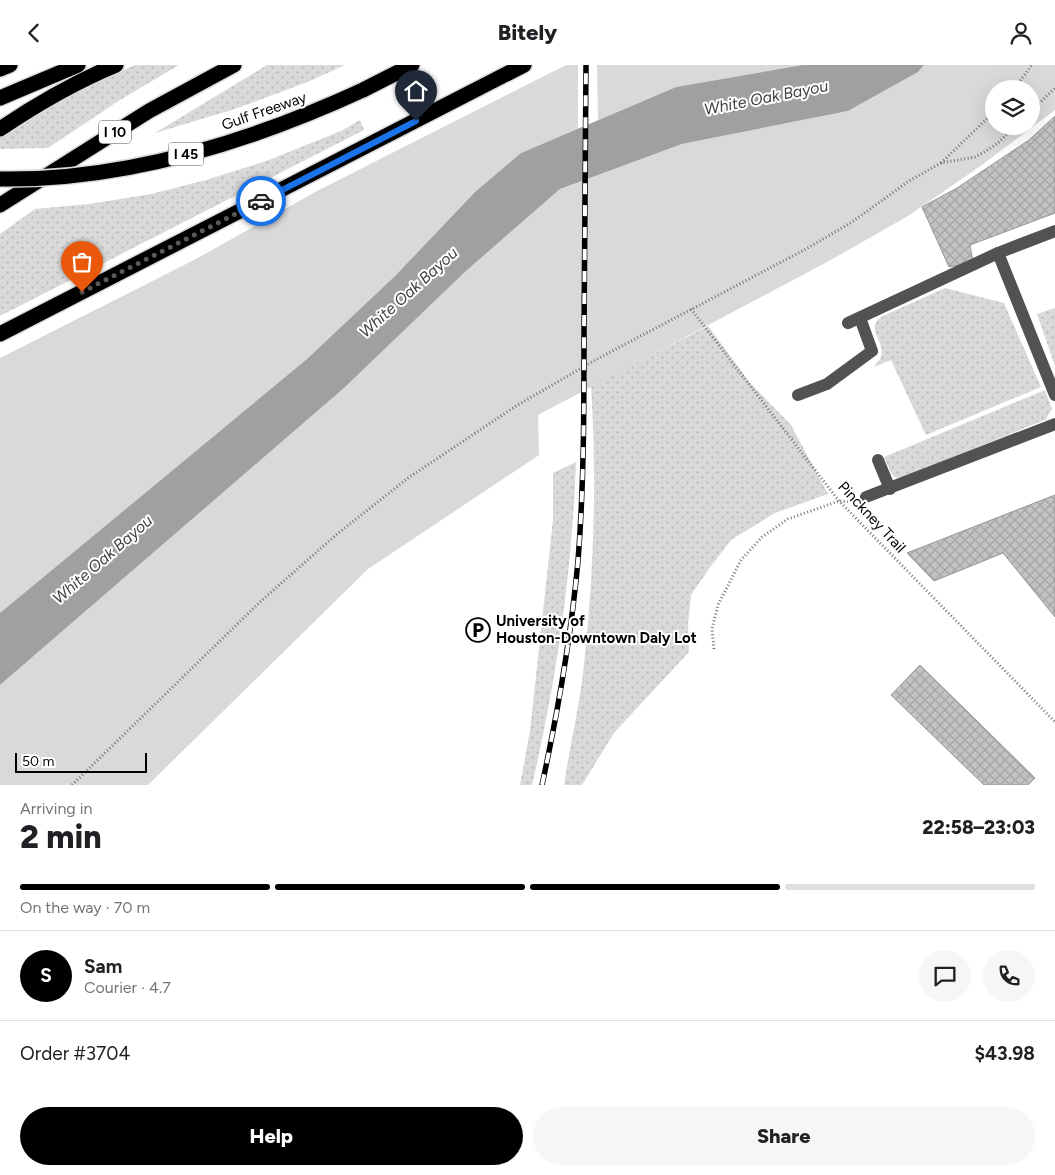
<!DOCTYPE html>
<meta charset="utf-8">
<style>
:root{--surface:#fff;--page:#f6f6f6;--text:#202124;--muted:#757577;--line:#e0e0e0;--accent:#000}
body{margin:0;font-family:Figtree,sans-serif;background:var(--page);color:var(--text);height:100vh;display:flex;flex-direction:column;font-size:19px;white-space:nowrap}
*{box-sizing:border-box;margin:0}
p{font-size:16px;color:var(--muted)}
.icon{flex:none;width:28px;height:28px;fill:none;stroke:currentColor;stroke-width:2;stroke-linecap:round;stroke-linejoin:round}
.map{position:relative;height:720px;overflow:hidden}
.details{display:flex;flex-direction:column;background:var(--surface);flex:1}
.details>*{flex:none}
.tools{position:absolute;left:985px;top:15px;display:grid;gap:10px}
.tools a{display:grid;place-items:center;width:55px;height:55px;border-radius:50%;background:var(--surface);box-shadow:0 5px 20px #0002;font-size:25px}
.scale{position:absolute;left:15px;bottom:12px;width:132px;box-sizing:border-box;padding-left:5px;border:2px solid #000;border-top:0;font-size:14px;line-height:18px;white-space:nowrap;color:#000;-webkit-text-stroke:4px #fff;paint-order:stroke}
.pin{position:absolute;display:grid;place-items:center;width:42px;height:42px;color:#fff;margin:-51px -21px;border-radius:50% 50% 50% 0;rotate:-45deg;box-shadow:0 0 5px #0007}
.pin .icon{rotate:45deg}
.courier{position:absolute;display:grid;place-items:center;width:50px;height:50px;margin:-25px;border:4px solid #1a73e8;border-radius:50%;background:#fff;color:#222;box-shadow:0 1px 6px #0007}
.overview em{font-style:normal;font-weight:800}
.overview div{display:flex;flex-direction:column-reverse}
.overview{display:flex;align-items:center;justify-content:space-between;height:85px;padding:0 20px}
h1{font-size:32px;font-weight:800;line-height:38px}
.bar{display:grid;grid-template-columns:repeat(4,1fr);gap:8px 5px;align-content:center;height:60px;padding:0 20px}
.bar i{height:6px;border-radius:4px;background:var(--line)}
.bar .on{background:var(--accent)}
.bar p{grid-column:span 4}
.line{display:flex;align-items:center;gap:12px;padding:0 20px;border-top:1px solid var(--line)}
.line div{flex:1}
.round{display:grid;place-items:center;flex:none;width:52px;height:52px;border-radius:26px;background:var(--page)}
.action{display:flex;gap:10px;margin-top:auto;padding:10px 20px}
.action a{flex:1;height:58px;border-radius:30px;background:var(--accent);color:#fff;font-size:20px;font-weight:800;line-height:58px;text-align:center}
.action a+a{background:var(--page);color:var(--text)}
header{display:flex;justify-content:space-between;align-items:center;height:65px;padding:0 20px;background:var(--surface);font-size:22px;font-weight:800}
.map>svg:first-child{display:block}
.grass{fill:url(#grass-dots)}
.park{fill:#d9d9d9;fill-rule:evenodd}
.water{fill:#a0a0a0}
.building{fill:url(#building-cross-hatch);stroke:#969696}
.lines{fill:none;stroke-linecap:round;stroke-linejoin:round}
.highway-casing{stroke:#dbdbdb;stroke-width:18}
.path{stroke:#747474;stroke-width:3;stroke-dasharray:1 2.5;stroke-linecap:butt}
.minor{stroke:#525252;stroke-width:12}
.highway{stroke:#000;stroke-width:15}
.rail-casing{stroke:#000;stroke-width:5.5}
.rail{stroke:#fff;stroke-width:4;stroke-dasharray:11;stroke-linecap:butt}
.highway-bridge-casing{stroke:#dbdbdb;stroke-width:18;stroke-linecap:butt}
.highway-bridge{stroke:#000;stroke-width:15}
.done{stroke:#595959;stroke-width:5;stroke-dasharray:0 9}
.route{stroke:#1a73e8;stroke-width:6}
.labels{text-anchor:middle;stroke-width:4;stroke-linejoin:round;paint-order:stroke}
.shield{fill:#fff;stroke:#4c4c4c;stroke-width:1}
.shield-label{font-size:14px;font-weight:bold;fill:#000}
.street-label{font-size:15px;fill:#000;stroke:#fff}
.poi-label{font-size:15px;font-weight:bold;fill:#000;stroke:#fff;text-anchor:start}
.water-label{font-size:16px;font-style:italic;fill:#414141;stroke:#fff}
</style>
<header><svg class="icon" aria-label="back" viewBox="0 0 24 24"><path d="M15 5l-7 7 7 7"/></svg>Bitely<svg class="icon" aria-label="person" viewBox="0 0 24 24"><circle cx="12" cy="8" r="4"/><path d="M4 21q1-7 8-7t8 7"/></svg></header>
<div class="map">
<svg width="1055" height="720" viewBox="0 0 1055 720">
<defs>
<pattern id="grass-dots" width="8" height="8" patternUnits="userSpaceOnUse" patternTransform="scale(1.25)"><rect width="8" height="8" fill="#d9d9d9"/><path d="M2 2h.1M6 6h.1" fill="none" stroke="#b8b8b8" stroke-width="1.8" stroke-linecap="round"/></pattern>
<pattern id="building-cross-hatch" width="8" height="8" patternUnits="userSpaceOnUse" patternTransform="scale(1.25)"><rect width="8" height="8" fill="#c2c2c2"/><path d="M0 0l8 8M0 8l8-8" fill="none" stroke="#a5a5a5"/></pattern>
</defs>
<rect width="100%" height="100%" fill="#fff"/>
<!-- grass -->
<g class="grass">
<polygon points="135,0 179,0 120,35 48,83 0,84 0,71 58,35"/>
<polygon points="267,0 345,0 310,16 235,44 155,68"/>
<polygon points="360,55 364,65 0,251 0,169 35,144 89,139 151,129 206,115 269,95 341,66"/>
<path d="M 945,223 L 1004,238 L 1041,322 L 926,370 L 891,295 L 874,302 C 876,299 880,295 881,292 C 886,275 863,264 883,251 Z"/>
<polygon points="1055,243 1055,301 1037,249"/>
<path d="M 708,261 L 751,319 L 791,360 L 828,429 L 775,448 L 731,475 L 711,501 L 691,530 L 688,559 L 689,587 L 614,668 L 582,720 L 564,720 C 570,680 580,640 584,599 C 594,507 597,414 591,321 Z"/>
<polygon points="1045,325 1052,344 1047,352 1047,354 903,412 896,413 891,408 884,392"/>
<path d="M 576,397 C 572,506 557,614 532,720 L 520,720 L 530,666 L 553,455 L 553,408 Z"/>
</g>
<!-- park -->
<g class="park">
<polygon points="566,0 578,0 578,64 521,88 475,127 396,210 307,294 0,548 0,293 196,194 317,126"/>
<polygon points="597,0 802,0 676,22 598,55"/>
<path d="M 924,0 L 1055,0 L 1055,45 L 979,102 L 908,151 L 829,196 L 538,350 L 539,390 L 368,504 L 148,720 L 0,720 L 0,620 L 344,323 L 466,206 L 560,124 L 682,79 L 848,46 L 918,7 ZM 994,24 L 1031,24 L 1031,61 L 994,61 Z"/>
</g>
<!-- water -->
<polygon class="water" points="802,0 924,0 918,7 848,46 682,79 560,124 466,206 344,323 0,620 0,548 307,294 396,210 475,127 521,88 676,22"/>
<!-- building -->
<g class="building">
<polygon points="1055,51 1055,148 970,180 973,197 949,202 922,142 957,123 1029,75"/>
<polygon points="1055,430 1055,552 1003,488 934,516 907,488"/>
<polygon points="920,600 1035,713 1028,720 984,720 891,630"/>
</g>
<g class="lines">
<!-- highway casing -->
<g class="highway-casing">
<g id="highway">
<polyline points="0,4 10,0"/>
<polyline points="363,25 412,0"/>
<polyline points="0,33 78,0"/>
<path d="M 0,64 C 37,39 75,17 116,0"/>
<polyline points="0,140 149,46 234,0"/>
<polyline points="0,269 524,0"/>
</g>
</g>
<!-- path -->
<g class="path">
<polyline points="1014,24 1032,0"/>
<polyline points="1031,46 1055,23"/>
<polyline points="941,98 994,47"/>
<polyline points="691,244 839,436 1055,657"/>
<polyline points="714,584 712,564 718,540 741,495 762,472 788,454 839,436 854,437"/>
<polyline points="72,720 261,536 336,470 408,413 516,341 597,294 806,184 852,157 909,116 941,98 975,92 986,86 998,78 1015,61"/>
</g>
<!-- minor -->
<g class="minor">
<polyline points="998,188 1055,330"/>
<polyline points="848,258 998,188 1055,166"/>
<polyline points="798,330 827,319 872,286 860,253"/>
<polyline points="878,395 890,424"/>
<polyline points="866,432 1055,359"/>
</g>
<!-- highway -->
<use href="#highway" class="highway"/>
<!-- rail casing -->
<g class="rail-casing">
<path id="rail" d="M 542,720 C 558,646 571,572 578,496 C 584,420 584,345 584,269 C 585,179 585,90 586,0"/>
</g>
<!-- rail -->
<use href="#rail" class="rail"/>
<!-- highway-bridge casing -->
<g class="highway-bridge-casing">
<path id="highway-bridge" d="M 0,114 C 126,116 250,77 363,25"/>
</g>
<!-- highway-bridge -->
<use href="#highway-bridge" class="highway-bridge"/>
</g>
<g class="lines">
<!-- done -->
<polyline class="done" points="82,227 261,136"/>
<!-- route -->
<polyline class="route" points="261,136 416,56"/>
</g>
<!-- icons -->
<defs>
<g id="parking-ring" transform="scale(1.25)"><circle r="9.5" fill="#fff" stroke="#000" stroke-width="1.5"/><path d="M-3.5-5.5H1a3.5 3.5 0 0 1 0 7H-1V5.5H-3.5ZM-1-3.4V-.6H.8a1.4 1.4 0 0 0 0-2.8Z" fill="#000"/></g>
</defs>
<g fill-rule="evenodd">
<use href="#parking-ring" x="478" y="565"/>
</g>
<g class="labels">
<!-- shield labels -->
<g class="shield">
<rect x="99" y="55.5" width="32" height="23" rx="4"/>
<rect x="168.5" y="77.5" width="35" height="23" rx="4"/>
</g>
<g class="shield-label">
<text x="115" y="72">I 10</text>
<text x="186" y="94">I 45</text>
</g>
<!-- street labels -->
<g class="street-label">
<text transform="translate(264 46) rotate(-19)" y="5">Gulf Freeway</text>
<text transform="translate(872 452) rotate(47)" y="5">Pinckney Trail</text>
</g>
<!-- poi labels -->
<g class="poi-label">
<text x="496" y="561">University of<tspan x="496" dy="17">Houston-Downtown Daly Lot</tspan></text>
</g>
<!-- water labels -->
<g class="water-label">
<text transform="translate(766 32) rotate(-11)" y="6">White Oak Bayou</text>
<text transform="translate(408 227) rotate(-42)" y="6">White Oak Bayou</text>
<text transform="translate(102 494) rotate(-41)" y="6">White Oak Bayou</text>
</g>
</g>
</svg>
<div class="tools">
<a><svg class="icon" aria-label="layers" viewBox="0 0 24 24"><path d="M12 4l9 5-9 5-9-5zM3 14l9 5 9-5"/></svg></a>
</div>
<div class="scale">50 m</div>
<div class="pin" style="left:82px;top:227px;background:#ea580c"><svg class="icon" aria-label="bag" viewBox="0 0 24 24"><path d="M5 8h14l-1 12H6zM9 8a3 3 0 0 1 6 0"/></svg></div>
<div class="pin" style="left:416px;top:56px;background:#1f2937"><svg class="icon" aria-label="home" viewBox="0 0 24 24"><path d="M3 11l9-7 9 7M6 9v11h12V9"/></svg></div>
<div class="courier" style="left:261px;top:136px"><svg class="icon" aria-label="car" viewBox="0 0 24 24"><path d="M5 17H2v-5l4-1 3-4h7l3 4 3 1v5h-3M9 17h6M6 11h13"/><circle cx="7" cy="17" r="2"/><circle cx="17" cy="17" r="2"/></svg></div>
</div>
<section class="details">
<div class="overview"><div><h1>2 min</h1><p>Arriving in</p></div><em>22:58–23:03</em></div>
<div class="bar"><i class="on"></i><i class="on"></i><i class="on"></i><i></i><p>On the way · 70 m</p></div>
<div class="line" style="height:90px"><b class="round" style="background:var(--accent);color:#fff">S</b><div><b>Sam</b><p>Courier · 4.7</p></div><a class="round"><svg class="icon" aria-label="chat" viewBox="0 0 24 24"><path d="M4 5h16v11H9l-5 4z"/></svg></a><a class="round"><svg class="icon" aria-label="phone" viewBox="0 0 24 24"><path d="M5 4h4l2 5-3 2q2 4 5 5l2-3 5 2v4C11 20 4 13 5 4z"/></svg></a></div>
<div class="line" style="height:65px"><div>Order #3704</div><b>$43.98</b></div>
<div class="action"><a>Help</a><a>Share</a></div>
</section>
